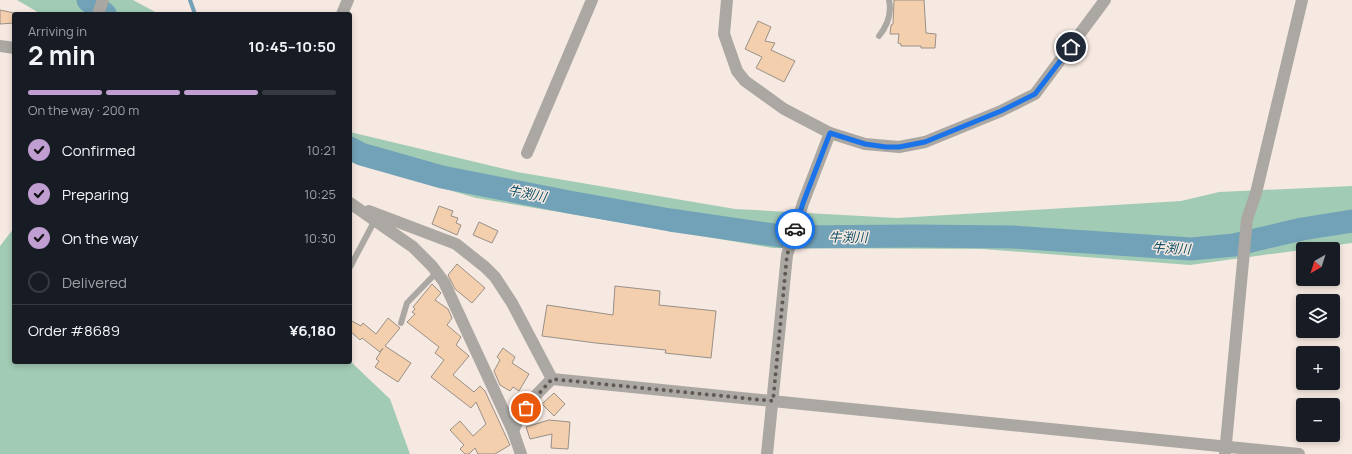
<!DOCTYPE html>
<meta charset="utf-8">
<style>
:root{--surface:#171b24;--page:#20242c;--text:#f1f3f6;--muted:#9ea1a6;--line:#363941;--accent:#c09ed2}
body{margin:0;font-family:Manrope,"Noto Sans JP",sans-serif;background:var(--page);color:var(--text);height:100vh;display:flex;flex-direction:column;font-size:15px;white-space:nowrap}
*{box-sizing:border-box;margin:0}
p{font-size:13px;color:var(--muted)}
.icon{flex:none;width:22px;height:22px;fill:none;stroke:currentColor;stroke-width:2;stroke-linecap:round;stroke-linejoin:round}
.map{position:relative;flex:1;overflow:hidden}
.panel{position:absolute;left:12px;top:12px;width:340px;height:352px;display:flex;flex-direction:column;background:var(--surface);border-radius:4px;box-shadow:0 2px 6px #0003}
.panel>*{flex:none}
.needle{width:26px;rotate:219deg}
.tools{position:absolute;left:1296px;top:242px;display:grid;gap:8px}
.tools a{display:grid;place-items:center;width:44px;height:44px;border-radius:4px;background:var(--surface);box-shadow:0 2px 6px #0003;font-size:20px}
.pin{position:absolute;display:grid;place-items:center;width:34px;height:34px;color:#fff;margin:-17px;border:2px solid #fff;border-radius:50%;box-shadow:0 1px 4px #0007}
.courier{position:absolute;display:grid;place-items:center;width:40px;height:40px;margin:-20px;border:3px solid #1a73e8;border-radius:50%;background:#fff;color:#222;box-shadow:0 1px 5px #0007}
.head em{font-style:normal;font-weight:700}
.head div{display:flex;flex-direction:column-reverse}
.head{display:flex;align-items:center;justify-content:space-between;height:68px;padding:0 16px}
h1{font-size:26px;font-weight:700;line-height:30px}
.bar{display:grid;grid-template-columns:repeat(4,1fr);gap:6px 4px;align-content:center;height:48px;padding:0 16px}
.bar i{height:5px;border-radius:3px;background:var(--line)}
.bar .on{background:var(--accent)}
.bar p{grid-column:span 4}
.line{display:flex;align-items:center;gap:10px;padding:0 16px;border-top:1px solid var(--line)}
.line div{flex:1}
ol{padding:0 16px;list-style:none}
li{display:flex;align-items:center;gap:12px;height:44px}
li p{margin-inline-start:auto}
li .icon{padding:4px;border-radius:50%;background:var(--accent);color:#111;stroke-width:4}
li:last-child{color:var(--muted)}
li i{width:22px;height:22px;border:2px solid var(--line);border-radius:50%}
.map>svg:first-child{display:block}
.green{fill:#a2cbb5}
.lines{fill:none;stroke-linecap:round;stroke-linejoin:round}
.stream{stroke:#72a2b8;stroke-width:4}
.river{stroke:#72a2b8;stroke-width:23}
.building{fill:#f4cfae;stroke:#999087}
.service{stroke:#aba8a3;stroke-width:6}
.minor{stroke:#aba8a3;stroke-width:12}
.done{stroke:#605955;stroke-width:4;stroke-dasharray:0 7.2}
.route{stroke:#1a73e8;stroke-width:5}
.labels{text-anchor:middle;stroke-width:3;stroke-linejoin:round;paint-order:stroke}
.water-label{font-size:13px;font-style:italic;fill:#0d4f66;stroke:#f6e9e1}
</style>
<div class="map">
<svg width="1352" height="454" viewBox="0 0 1352 454">
<rect width="100%" height="100%" fill="#f6e9e1"/>
<!-- green -->
<g class="green">
<polygon points="17,0 133,0 159,14 41,14"/>
<polygon points="350,132 517,172 735,209 897,218 1181,201 1219,192 1352,186 1352,243 1190,265 982,249 773,248 476,198 350,161"/>
<polygon points="14,228 14,362 350,362 350,361 390,399 410,454 0,454 0,246"/>
</g>
<g class="lines">
<!-- stream -->
<polyline class="stream" points="190,0 195,14"/>
<!-- river -->
<g class="river">
<polyline points="88,0 105,14"/>
<polyline points="350,148 361,154 442,177 569,202 670,220 788,237 915,236 1013,237 1191,249 1234,245 1302,229 1352,221"/>
</g>
</g>
<!-- building -->
<g class="building">
<polygon points="894,0 924,0 926,33 936,34 935,48 921,48 921,46 901,46 901,44 898,43 899,34 890,34 891,25 893,24"/>
<polygon points="0,10 14,13 14,23 0,24"/>
<polygon points="758,21 771,27 765,41 775,43 771,50 795,61 784,82 756,68 762,57 745,49"/>
<polygon points="439,206 453,211 451,216 458,218 456,223 461,225 457,235 432,224"/>
<polygon points="479,222 498,231 492,243 473,235"/>
<polygon points="457,264 485,288 472,303 455,289 448,275"/>
<polygon points="432,284 441,293 435,300 448,309 452,318 447,325 461,337 456,345 469,356 453,375 474,392 480,386 485,391 509,443 510,445 495,454 478,454 475,448 469,454 465,454 460,449 464,445 450,430 460,421 473,436 486,424 476,402 471,408 431,377 444,360 435,353 439,347 407,322 415,314 412,312 415,309 413,307"/>
<polygon points="615,286 660,291 659,305 716,311 711,358 665,353 666,350 596,343 542,336 547,305 613,315"/>
<polygon points="388,318 400,328 385,346 411,363 398,382 375,367 379,361 376,359 383,348 380,352 362,338 360,340 350,331 350,320 361,326 363,323 376,334"/>
<polygon points="503,348 515,357 512,363 529,374 519,391 513,387 510,391 500,385 494,371 500,360 497,357"/>
<polygon points="554,393 565,404 554,416 542,404"/>
<polygon points="549,420 570,422 568,449 551,448 552,434 530,439 526,427"/>
</g>
<g class="lines">
<!-- service -->
<g class="service">
<path d="M 879,36 C 887,26 892,14 889,0"/>
<polyline points="350,267 375,220"/>
<polyline points="401,323 407,303 437,272"/>
</g>
<!-- minor -->
<g class="minor">
<polyline points="727,0 724,34 737,71 745,81 784,109 830,133 865,144 899,147 925,142 1001,111 1035,94 1105,0"/>
<polyline points="98,14 103,0"/>
<polyline points="342,14 348,0"/>
<polyline points="0,46 14,48"/>
<polyline points="527,153 592,0"/>
<polyline points="350,203 413,247 432,266 444,282 513,431 521,454"/>
<polyline points="369,211 456,244 485,267 495,277 512,303 552,379"/>
<polyline points="552,379 1299,454"/>
<path d="M 513,431 C 522,410 535,395 552,379"/>
<polyline points="767,454 787,255 803,203 830,133"/>
<polyline points="1225,454 1247,219 1256,193 1302,0"/>
</g>
</g>
<g class="lines">
<!-- done -->
<polyline class="done" points="526,408 552,379 773,401 787,255 795,229"/>
<!-- route -->
<polyline class="route" points="795,229 803,203 830,133 865,144 886,147 899,147 925,142 1001,111 1035,94 1071,47"/>
</g>
<g class="labels">
<!-- water labels -->
<g class="water-label">
<text transform="translate(527 193) rotate(11)" y="5">牛渕川</text>
<text x="848" y="242">牛渕川</text>
<text transform="translate(1171 248) rotate(3)" y="5">牛渕川</text>
</g>
</g>
</svg>
<div class="tools">
<a><svg class="needle" viewBox="-14 -14 28 28"><path d="M0-13l5 13h-10z" fill="#e53935"/><path d="M0 13l5-13h-10z" fill="#9ea1a6"/></svg></a>
<a><svg class="icon" aria-label="layers" viewBox="0 0 24 24"><path d="M12 4l9 5-9 5-9-5zM3 14l9 5 9-5"/></svg></a>
<a>+</a>
<a>−</a>
</div>
<div class="pin" style="left:526px;top:408px;background:#ea580c"><svg class="icon" aria-label="bag" viewBox="0 0 24 24"><path d="M5 8h14l-1 12H6zM9 8a3 3 0 0 1 6 0"/></svg></div>
<div class="pin" style="left:1071px;top:47px;background:#1f2937"><svg class="icon" aria-label="home" viewBox="0 0 24 24"><path d="M3 11l9-7 9 7M6 9v11h12V9"/></svg></div>
<div class="courier" style="left:795px;top:229px"><svg class="icon" aria-label="car" viewBox="0 0 24 24"><path d="M5 17H2v-5l4-1 3-4h7l3 4 3 1v5h-3M9 17h6M6 11h13"/><circle cx="7" cy="17" r="2"/><circle cx="17" cy="17" r="2"/></svg></div>
<section class="panel">
<div class="head"><div><h1>2 min</h1><p>Arriving in</p></div><em>10:45–10:50</em></div>
<div class="bar"><i class="on"></i><i class="on"></i><i class="on"></i><i></i><p>On the way · 200 m</p></div>
<ol>
<li><svg class="icon" aria-label="check" viewBox="0 0 24 24"><path d="M5 12l5 5 9-10"/></svg>Confirmed<p>10:21</p></li>
<li><svg class="icon" aria-label="check" viewBox="0 0 24 24"><path d="M5 12l5 5 9-10"/></svg>Preparing<p>10:25</p></li>
<li><svg class="icon" aria-label="check" viewBox="0 0 24 24"><path d="M5 12l5 5 9-10"/></svg>On the way<p>10:30</p></li>
<li><i></i>Delivered</li>
</ol>
<div class="line" style="height:52px"><div>Order #8689</div><b>¥6,180</b></div>
</section>
</div>
